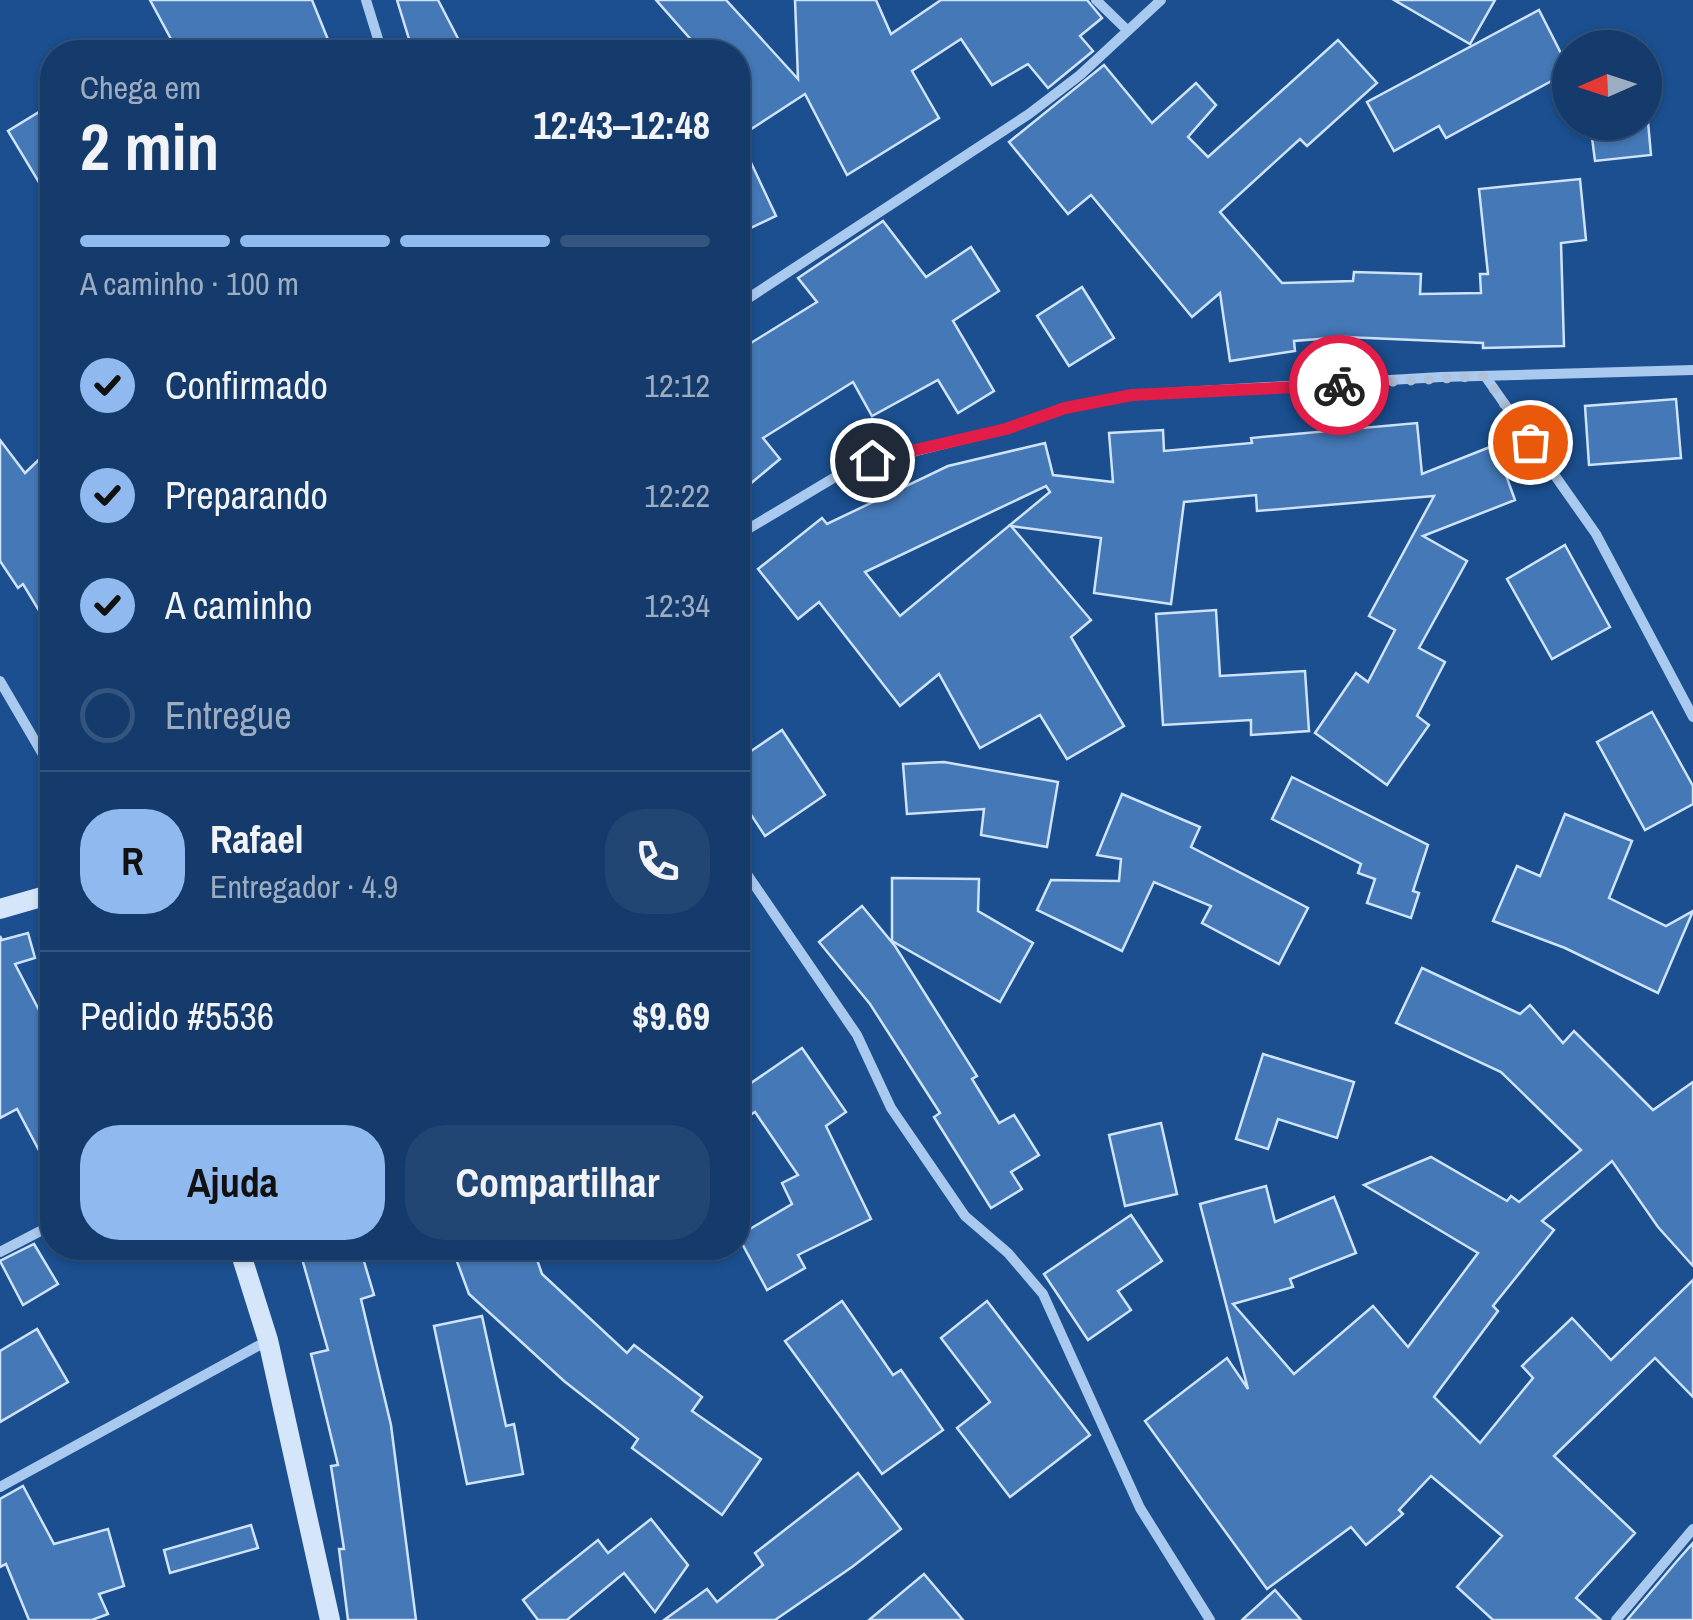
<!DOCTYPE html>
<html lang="pt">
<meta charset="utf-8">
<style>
:root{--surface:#143b6b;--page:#214673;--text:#f1f3f6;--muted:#9dadc1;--line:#33557e;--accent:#90b9f0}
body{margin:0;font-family:"Archivo Narrow",sans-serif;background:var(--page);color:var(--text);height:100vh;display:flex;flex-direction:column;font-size:38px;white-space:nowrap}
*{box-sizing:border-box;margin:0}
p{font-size:32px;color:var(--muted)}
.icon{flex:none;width:55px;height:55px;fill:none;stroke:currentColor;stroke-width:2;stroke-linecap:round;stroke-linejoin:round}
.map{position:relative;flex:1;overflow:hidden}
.side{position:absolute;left:40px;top:40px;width:710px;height:1220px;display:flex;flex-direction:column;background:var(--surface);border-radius:40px;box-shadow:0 2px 8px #0004,0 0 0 2px var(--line)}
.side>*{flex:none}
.needle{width:65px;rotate:267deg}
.controls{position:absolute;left:1552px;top:30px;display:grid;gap:20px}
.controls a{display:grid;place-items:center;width:110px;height:110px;border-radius:50%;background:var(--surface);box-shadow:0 2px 8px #0004,0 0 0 2px var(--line);font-size:50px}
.pin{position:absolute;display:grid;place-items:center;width:85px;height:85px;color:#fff;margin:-42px;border:5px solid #fff;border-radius:50%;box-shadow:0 2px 10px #0007}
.courier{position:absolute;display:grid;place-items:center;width:100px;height:100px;margin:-50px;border:8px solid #e11d48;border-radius:50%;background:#fff;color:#222;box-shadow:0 2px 12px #0007}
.headline em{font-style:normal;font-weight:800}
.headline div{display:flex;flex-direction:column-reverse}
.headline{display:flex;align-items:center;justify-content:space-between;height:170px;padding:0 40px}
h1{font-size:65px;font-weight:800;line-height:75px}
.bar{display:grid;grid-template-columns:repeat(4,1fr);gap:15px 10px;align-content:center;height:120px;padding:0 40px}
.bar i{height:12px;border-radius:8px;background:var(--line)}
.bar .selected{background:var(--accent)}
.bar p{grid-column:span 4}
.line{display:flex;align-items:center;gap:25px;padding:0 40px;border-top:2px solid var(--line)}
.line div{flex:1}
.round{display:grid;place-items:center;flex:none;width:105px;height:105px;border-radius:40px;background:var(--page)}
ol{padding:0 40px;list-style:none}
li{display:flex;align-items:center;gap:30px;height:110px}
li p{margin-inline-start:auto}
li .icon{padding:10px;border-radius:50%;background:var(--accent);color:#111;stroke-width:4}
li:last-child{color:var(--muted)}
li i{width:55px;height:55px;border:5px solid var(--line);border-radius:50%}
.button{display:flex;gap:20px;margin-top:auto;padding:20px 40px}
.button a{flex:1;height:115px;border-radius:40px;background:var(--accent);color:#111;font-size:40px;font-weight:800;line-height:115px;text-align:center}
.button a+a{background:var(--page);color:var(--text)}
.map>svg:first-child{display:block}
.building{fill:#4478b7;stroke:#cfe3fa;stroke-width:2.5;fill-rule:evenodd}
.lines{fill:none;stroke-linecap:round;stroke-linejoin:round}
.minor{stroke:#a9c9ee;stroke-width:10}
.secondary{stroke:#d6e6fa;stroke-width:20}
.done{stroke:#afc1d8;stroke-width:10;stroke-dasharray:0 18}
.route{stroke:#e11d48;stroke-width:12}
</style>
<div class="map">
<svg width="1693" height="1620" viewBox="0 0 1693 1620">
<rect width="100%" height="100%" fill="#1b4f8f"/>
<!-- building -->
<g class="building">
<polygon points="150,0 312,0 333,52 178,52"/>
<polygon points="397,0 438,0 465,52 413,52"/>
<polygon points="656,0 726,0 798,79 795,0 876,0 891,34 941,0 1087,0 1102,18 1080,36 1093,51 1048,88 1028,64 992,85 961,39 912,71 939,118 847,175 805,94 739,137 776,216 738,234 738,52 702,52"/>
<polygon points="1394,0 1495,0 1470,44"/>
<polygon points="1539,10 1570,71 1446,138 1439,126 1394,151 1367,102"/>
<polygon points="1338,40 1377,83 1307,146 1300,139 1220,212 1282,283 1353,281 1354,272 1421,274 1420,294 1481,293 1480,274 1488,274 1479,189 1580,179 1586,240 1561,243 1564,346 1483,348 1483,343 1345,337 1294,341 1295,351 1230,361 1220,293 1192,317 1091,195 1068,214 1009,142 1104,65 1152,123 1196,83 1216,105 1188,137 1208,157"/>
<polygon points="52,104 52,204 8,131"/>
<polygon points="1590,122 1648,122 1651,155 1595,161"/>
<polygon points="883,221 926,277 971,247 999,291 953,321 994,391 958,413 938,380 872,416 853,382 763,438 780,459 738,494 738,351 817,302 798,278"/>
<polygon points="1082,287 1114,338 1069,366 1037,316"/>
<polygon points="1676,399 1681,458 1589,465 1585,406"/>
<path d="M 1417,423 L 1422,474 L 1495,445 L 1515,500 L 1423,536 L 1467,561 L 1419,648 L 1445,662 L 1417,716 L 1429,725 L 1387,785 L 1315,733 L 1356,673 L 1368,682 L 1395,630 L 1369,616 L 1434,496 L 1257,511 L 1256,495 L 1184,502 L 1171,604 L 1094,593 L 1101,538 L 1011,526 L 1091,620 L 1071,637 L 1124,726 L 1067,759 L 1040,715 L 980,748 L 939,674 L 900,706 L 819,602 L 798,619 L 758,569 L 822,518 L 827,524 L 948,466 L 1045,443 L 1053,475 L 1113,482 L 1109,433 L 1163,430 L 1164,451 L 1252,443 L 1251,438 ZM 1046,486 L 1050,492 L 900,616 L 865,572 Z"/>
<polygon points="0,440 25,473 52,447 52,632 23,584 18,588 0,561"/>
<polygon points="1565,545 1610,627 1552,659 1507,579"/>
<polygon points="1216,610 1220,676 1305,671 1309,731 1251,735 1251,720 1163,725 1156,614"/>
<polygon points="1652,712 1693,786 1693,804 1645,830 1597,742"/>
<polygon points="782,730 825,795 765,836 738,795 738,760"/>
<polygon points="944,762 1058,782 1047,847 981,835 984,809 907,814 903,764"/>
<polygon points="1292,777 1428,845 1413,891 1419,893 1411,918 1367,903 1375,879 1358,873 1361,864 1272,819"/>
<polygon points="1122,794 1200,827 1191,847 1308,908 1279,964 1202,923 1211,906 1154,882 1122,951 1037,910 1051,880 1119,881 1121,859 1097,855"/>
<polygon points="1565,814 1632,841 1609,898 1666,926 1693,911 1658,993 1565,948 1493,921 1517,866 1540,876"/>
<polygon points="892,878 979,879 978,911 1033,943 1000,1002 892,941"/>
<polygon points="862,906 895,946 977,1076 972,1079 999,1123 1014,1115 1039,1155 1011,1172 1022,1189 991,1208 934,1117 940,1113 870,1004 819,942"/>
<polygon points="28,933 35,958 15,964 52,1035 52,1175 17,1109 0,1118 0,936 2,940"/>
<polygon points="1422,968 1520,1014 1530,1005 1563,1043 1574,1031 1653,1110 1693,1082 1693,1266 1658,1227 1612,1161 1542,1221 1554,1230 1493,1306 1498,1311 1434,1397 1480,1443 1533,1378 1522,1366 1572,1318 1611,1360 1693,1280 1693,1397 1655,1358 1554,1456 1635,1533 1576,1598 1601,1620 1493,1620 1457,1587 1502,1536 1431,1476 1399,1510 1403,1514 1366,1545 1351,1527 1267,1589 1145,1421 1227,1358 1248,1389 1200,1204 1266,1186 1275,1222 1334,1197 1356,1253 1290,1279 1293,1287 1233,1304 1294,1374 1373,1306 1408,1347 1478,1253 1364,1185 1431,1157 1507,1201 1511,1196 1519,1202 1581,1150 1501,1072 1396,1023"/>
<polygon points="802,1048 846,1112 826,1126 871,1219 798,1255 805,1268 767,1290 738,1236 792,1204 782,1183 798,1175 755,1112 738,1123 738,1092"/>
<polygon points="1263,1054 1354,1082 1337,1138 1278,1119 1268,1149 1236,1139"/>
<polygon points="1161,1123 1177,1194 1125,1206 1109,1135"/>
<polygon points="1131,1215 1162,1261 1118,1291 1131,1310 1088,1340 1044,1274"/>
<polygon points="34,1244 58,1284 23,1305 0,1261"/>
<polygon points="299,1248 360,1248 374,1295 361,1299 391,1425 416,1620 348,1620 339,1549 344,1549 331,1466 338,1465 311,1354 328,1350"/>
<polygon points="452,1248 533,1248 542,1274 627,1353 634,1345 702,1397 692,1411 761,1459 722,1515 632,1448 638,1439 564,1381 469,1294"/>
<polygon points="842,1301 893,1375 901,1370 943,1430 882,1474 785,1341"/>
<polygon points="987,1301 1090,1435 1010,1497 957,1428 990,1402 941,1338"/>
<polygon points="482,1316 506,1426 514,1424 523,1474 467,1484 434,1326"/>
<polygon points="37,1329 68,1382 0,1422 0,1351"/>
<polygon points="858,1473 901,1529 852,1567 775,1620 664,1620 707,1589 717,1602 763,1565 755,1553"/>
<polygon points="23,1486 54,1544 108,1529 124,1586 99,1594 108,1614 92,1620 29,1620 6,1564 0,1567 0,1499"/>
<polygon points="651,1519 688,1565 655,1612 624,1573 567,1620 538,1620 523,1600 598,1540 608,1553"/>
<polygon points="251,1525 258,1548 170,1573 164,1550"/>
<polygon points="1693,1543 1693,1620 1627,1620 1677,1561"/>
<polygon points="924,1574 963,1620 869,1620"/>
<polygon points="1275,1590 1301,1620 1242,1620"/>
</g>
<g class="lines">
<!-- minor -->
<g class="minor">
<polyline points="366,0 382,52"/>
<polyline points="1096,0 1127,30"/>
<polyline points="738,305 1029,114 1080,75 1161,0"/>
<polyline points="1485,376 1596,534 1693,717"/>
<polyline points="738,535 852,467 1005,429 1065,408 1132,395 1441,377 1693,370"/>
<polyline points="0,681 52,770"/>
<polyline points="738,861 857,1035 891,1108 965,1216 1008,1253 1043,1294 1140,1508 1210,1620"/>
<polyline points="0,1252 52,1225"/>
<polyline points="0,1487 267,1341"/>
<polyline points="1616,1620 1693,1529"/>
</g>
<!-- secondary -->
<g class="secondary">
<polyline points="0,909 52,894"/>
<polyline points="239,1248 268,1340 330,1620"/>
</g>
</g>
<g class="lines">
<!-- done -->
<polyline class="done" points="1339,385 1485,376 1530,442"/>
<!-- route -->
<polyline class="route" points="872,460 1006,429 1065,408 1132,395 1339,385"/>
</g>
</svg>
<div class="controls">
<a><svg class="needle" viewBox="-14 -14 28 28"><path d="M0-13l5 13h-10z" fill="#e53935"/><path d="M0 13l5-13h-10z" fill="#9dadc1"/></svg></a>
</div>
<div class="pin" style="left:1530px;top:442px;background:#ea580c"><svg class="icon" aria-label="bag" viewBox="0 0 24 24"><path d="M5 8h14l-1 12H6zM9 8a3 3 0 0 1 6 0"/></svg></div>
<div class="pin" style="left:872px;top:460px;background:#1f2937"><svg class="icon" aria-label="home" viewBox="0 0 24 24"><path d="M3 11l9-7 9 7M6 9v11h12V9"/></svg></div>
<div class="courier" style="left:1339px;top:385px"><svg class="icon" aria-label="bike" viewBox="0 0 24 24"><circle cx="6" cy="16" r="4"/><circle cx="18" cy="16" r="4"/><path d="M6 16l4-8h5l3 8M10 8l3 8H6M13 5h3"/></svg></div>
<section class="side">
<div class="headline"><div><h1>2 min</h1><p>Chega em</p></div><em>12:43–12:48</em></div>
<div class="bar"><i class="selected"></i><i class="selected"></i><i class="selected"></i><i></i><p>A caminho · 100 m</p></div>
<ol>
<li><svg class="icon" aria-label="check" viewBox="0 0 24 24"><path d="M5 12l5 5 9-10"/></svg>Confirmado<p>12:12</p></li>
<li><svg class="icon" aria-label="check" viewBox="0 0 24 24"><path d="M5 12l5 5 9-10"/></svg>Preparando<p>12:22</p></li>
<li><svg class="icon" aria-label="check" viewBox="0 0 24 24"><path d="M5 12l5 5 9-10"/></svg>A caminho<p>12:34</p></li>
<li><i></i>Entregue</li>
</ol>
<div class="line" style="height:180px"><b class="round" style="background:var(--accent);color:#111">R</b><div><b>Rafael</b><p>Entregador · 4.9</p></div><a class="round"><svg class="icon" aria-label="phone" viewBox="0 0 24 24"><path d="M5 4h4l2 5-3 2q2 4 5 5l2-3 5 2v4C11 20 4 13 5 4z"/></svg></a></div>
<div class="line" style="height:130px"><div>Pedido #5536</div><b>$9.69</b></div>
<div class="button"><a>Ajuda</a><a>Compartilhar</a></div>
</section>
</div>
